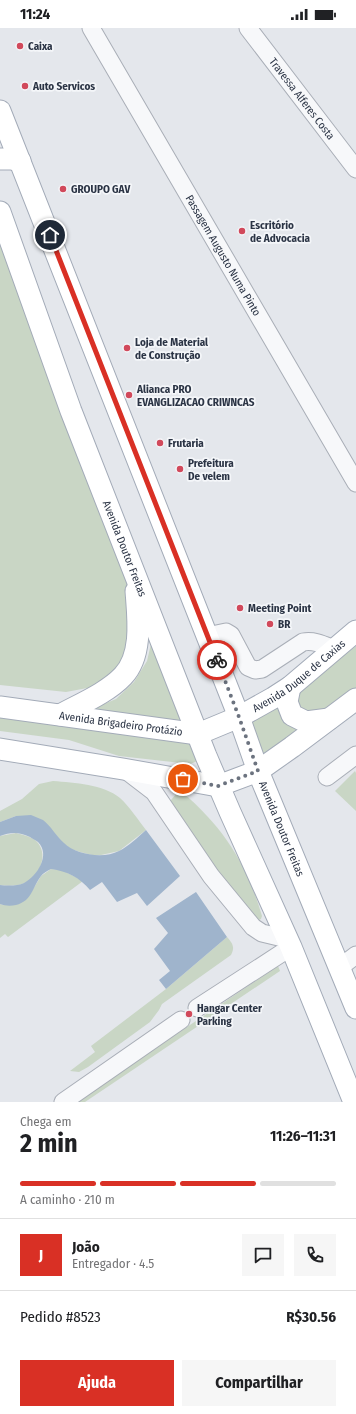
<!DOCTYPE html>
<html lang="pt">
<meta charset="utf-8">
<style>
:root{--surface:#fff;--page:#f6f6f6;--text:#202124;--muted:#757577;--line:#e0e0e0;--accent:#d93025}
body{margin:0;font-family:"Fira Sans Condensed",sans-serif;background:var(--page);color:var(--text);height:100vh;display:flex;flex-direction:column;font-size:15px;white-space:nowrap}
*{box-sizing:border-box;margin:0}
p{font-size:13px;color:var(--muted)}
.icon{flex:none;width:22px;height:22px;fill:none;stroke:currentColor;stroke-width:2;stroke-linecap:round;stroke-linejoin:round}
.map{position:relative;height:1074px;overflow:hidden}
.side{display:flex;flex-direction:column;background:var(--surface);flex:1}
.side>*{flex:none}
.pin{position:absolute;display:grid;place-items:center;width:34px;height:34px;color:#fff;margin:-17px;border:2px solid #fff;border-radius:50%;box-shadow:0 1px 4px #0007}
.courier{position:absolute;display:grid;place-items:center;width:40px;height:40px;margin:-20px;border:3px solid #d93025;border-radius:50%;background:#fff;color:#222;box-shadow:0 1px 5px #0007}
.overview em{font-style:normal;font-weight:700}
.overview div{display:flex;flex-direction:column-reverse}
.overview{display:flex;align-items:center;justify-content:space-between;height:68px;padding:0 20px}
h1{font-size:26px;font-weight:700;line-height:30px}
.bar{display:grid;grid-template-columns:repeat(4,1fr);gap:6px 4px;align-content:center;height:48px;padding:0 20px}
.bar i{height:5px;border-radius:3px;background:var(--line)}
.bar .selected{background:var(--accent)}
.bar p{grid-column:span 4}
.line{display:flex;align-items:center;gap:10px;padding:0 20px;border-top:1px solid var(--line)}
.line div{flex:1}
.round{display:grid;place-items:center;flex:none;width:42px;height:42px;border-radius:0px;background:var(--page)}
.action{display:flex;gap:8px;margin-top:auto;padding:8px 20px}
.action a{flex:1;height:46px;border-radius:0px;background:var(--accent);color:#fff;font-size:16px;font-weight:700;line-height:46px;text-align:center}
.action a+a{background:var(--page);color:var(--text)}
.status{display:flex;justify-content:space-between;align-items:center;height:28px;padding:0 20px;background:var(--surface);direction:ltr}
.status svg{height:11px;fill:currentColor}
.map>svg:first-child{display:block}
.green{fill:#c9d6c5}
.water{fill:#9fb4cc}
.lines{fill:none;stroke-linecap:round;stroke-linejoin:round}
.minor-casing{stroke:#a9aeb7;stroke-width:19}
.major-casing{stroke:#a3abb8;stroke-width:23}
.minor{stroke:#f7f8fa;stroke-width:17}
.major{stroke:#fff;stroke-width:21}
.done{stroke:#6c737f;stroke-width:4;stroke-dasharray:0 7.2}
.route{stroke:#d93025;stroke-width:5}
.poi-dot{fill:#d1495b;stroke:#f4f6f9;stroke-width:1.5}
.labels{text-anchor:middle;stroke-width:3.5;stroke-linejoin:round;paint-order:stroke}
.poi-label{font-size:11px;font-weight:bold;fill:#2b3445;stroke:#f4f6f9;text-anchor:start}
.street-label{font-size:11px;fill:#2b3445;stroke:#f4f6f9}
</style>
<div class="status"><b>11:24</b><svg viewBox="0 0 49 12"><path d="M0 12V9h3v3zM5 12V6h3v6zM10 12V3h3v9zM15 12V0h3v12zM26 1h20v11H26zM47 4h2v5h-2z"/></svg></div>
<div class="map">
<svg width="356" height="1074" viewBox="0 0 356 1074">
<rect width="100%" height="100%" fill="#e4e7ec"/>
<!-- green -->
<g class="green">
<polygon points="0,211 127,543 132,619 123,633 98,658 66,664 0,657"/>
<polygon points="154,603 193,702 87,683 116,671 134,654 147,633"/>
<polygon points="356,618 356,663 325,687 306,688 293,670 319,647"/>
<polygon points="285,666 304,697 260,737 244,690"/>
<polygon points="0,688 197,712 200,732 190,736 119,728 69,712 0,703"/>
<polygon points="355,743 356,745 356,783 335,763"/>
<path d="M 53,753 C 75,755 103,756 120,770 C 130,779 138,792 146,802 L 119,823 L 101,827 L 92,827 L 80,824 L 71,821 L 64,816 L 43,793 L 16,788 L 0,794 L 0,783 L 22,771 L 39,756 Z"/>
<path d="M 182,764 C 223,799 247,836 262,888 L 261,891 L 257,893 L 254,891 L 175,786 L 171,776 L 171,772 L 177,765 Z"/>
<path d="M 16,805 C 23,807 34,809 38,815 C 49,829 38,851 22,856 C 15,858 7,858 0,857 L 0,808 Z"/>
<polygon points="51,841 62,842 83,853 8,909 5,906 0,910 0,876 3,877 29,868 41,848"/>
<path d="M 227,909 C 233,916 235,919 231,927 L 162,976 L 159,982 L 150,994 L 88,1039 L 79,1044 L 70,1043 L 95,1024 L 91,1018 L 166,961 Z"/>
<polygon points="278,938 280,943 85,1074 75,1074"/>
</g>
<!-- water -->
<g class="water">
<path d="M 31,787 C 35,789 39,790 43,792 C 51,798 56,808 64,815 C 76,827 104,831 119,823 C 129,818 138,809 146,802 L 180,848 L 147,878 L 137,865 L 117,874 L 102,854 L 90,862 C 80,850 67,843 51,841 C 47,843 43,845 41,848 C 32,860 32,873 16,877 C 11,878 5,878 0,876 L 0,857 C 7,858 18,858 24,855 C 37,848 51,827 38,814 C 36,812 32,811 30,809 C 19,804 11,804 0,808 L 0,794 L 16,788 Z"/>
<polygon points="196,864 227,909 166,961 159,952 170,943 154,921 168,905 156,890"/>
</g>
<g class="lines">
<!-- minor casing -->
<g class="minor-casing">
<g id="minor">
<path id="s1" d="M 91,0 L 356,455"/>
<path id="s2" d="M 248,0 L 356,141"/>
<path d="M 207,608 L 226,604 L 231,607 L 248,639 L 255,642 L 262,641 L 303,614 C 315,612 324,617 334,621"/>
<polyline points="124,741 154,764 211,848 253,899 262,905 287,911"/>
<polyline points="327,749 356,727"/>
<polyline points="339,940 356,927"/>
<polyline points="197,980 291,919"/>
<polyline points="63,1074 181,992"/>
</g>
</g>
<!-- major casing -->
<g class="major-casing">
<g id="major">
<path id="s3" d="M 0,83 L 239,689 L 258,743 L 356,980"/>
<polyline points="0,131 12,131 20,133"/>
<path id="s4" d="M 0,184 L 71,383 L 206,728 L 230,784 L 291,919 L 354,1074"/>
<polyline points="290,659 287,674 292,687 306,694 329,691"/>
<path id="s5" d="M 0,679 L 198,706 L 239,689 L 273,670 L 290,659 L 356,603"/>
<path d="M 60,687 C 80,676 107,665 123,648 C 143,627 138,590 136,563"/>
<polyline points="0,721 123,741 218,758"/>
<polyline points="218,758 258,743 292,719 356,671"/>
</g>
</g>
<!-- minor -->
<use href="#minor" class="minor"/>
<!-- major -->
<use href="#major" class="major"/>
</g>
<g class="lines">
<!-- done -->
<polyline class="done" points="183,751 218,758 258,743 239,689 217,632"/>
<!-- route -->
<polyline class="route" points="50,207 217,632"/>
</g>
<!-- markers -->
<g class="poi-dot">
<circle cx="20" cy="18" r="4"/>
<circle cx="25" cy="58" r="4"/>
<circle cx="63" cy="161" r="4"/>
<circle cx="242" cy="203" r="4"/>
<circle cx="127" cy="320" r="4"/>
<circle cx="129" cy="367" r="4"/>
<circle cx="160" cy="415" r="4"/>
<circle cx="180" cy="441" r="4"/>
<circle cx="240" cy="580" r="4"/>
<circle cx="270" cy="596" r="4"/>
<circle cx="189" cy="986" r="4"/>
</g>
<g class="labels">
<!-- poi labels -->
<g class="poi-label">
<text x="28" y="22">Caixa</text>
<text x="33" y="62">Auto Servicos</text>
<text x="71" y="165">GROUPO GAV</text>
<text x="250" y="201">Escritório<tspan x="250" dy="13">de Advocacia</tspan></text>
<text x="135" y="318">Loja de Material<tspan x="135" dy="13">de Construção</tspan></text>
<text x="137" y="365">Alianca PRO<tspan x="137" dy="13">EVANGLIZACAO CRIWNCAS</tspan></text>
<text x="168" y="419">Frutaria</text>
<text x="188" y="439">Prefeitura<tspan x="188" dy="13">De velem</tspan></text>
<text x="248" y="584">Meeting Point</text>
<text x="278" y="600">BR</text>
<text x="197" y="984">Hangar Center<tspan x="197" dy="13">Parking</tspan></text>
</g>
<!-- street labels -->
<g class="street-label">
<text dy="4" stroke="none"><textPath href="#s2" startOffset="89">Travessa Alferes Costa</textPath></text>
<text dy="4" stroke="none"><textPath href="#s1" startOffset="263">Passagem Augusto Numa Pinto</textPath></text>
<text dy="4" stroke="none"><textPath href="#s4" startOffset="359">Avenida Doutor Freitas</textPath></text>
<text dy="4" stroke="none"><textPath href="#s5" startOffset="317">Avenida Duque de Caxias</textPath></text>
<text dy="4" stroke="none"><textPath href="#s5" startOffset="122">Avenida Brigadeiro Protázio</textPath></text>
<text dy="4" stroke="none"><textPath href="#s3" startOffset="771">Avenida Doutor Freitas</textPath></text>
</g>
</g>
</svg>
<div class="pin" style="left:183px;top:751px;background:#ea580c"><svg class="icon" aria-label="bag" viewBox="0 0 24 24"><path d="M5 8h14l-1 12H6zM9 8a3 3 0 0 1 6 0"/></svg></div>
<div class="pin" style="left:50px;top:207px;background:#1f2937"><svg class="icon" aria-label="home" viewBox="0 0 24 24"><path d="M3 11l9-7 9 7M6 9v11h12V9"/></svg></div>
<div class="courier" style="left:217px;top:632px"><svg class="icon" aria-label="bike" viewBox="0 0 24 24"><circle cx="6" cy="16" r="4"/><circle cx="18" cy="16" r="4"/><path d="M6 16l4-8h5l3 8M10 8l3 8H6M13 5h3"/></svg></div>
</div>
<section class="side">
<div class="overview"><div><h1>2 min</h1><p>Chega em</p></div><em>11:26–11:31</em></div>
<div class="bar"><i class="selected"></i><i class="selected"></i><i class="selected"></i><i></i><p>A caminho · 210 m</p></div>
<div class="line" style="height:72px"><b class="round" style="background:var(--accent);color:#fff">J</b><div><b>João</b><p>Entregador · 4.5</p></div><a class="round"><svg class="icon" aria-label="chat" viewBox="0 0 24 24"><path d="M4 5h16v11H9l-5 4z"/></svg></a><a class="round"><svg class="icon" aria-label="phone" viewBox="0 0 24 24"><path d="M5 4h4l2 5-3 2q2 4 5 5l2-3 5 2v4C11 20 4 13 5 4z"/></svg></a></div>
<div class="line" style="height:52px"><div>Pedido #8523</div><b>R$30.56</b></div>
<div class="action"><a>Ajuda</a><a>Compartilhar</a></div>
</section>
